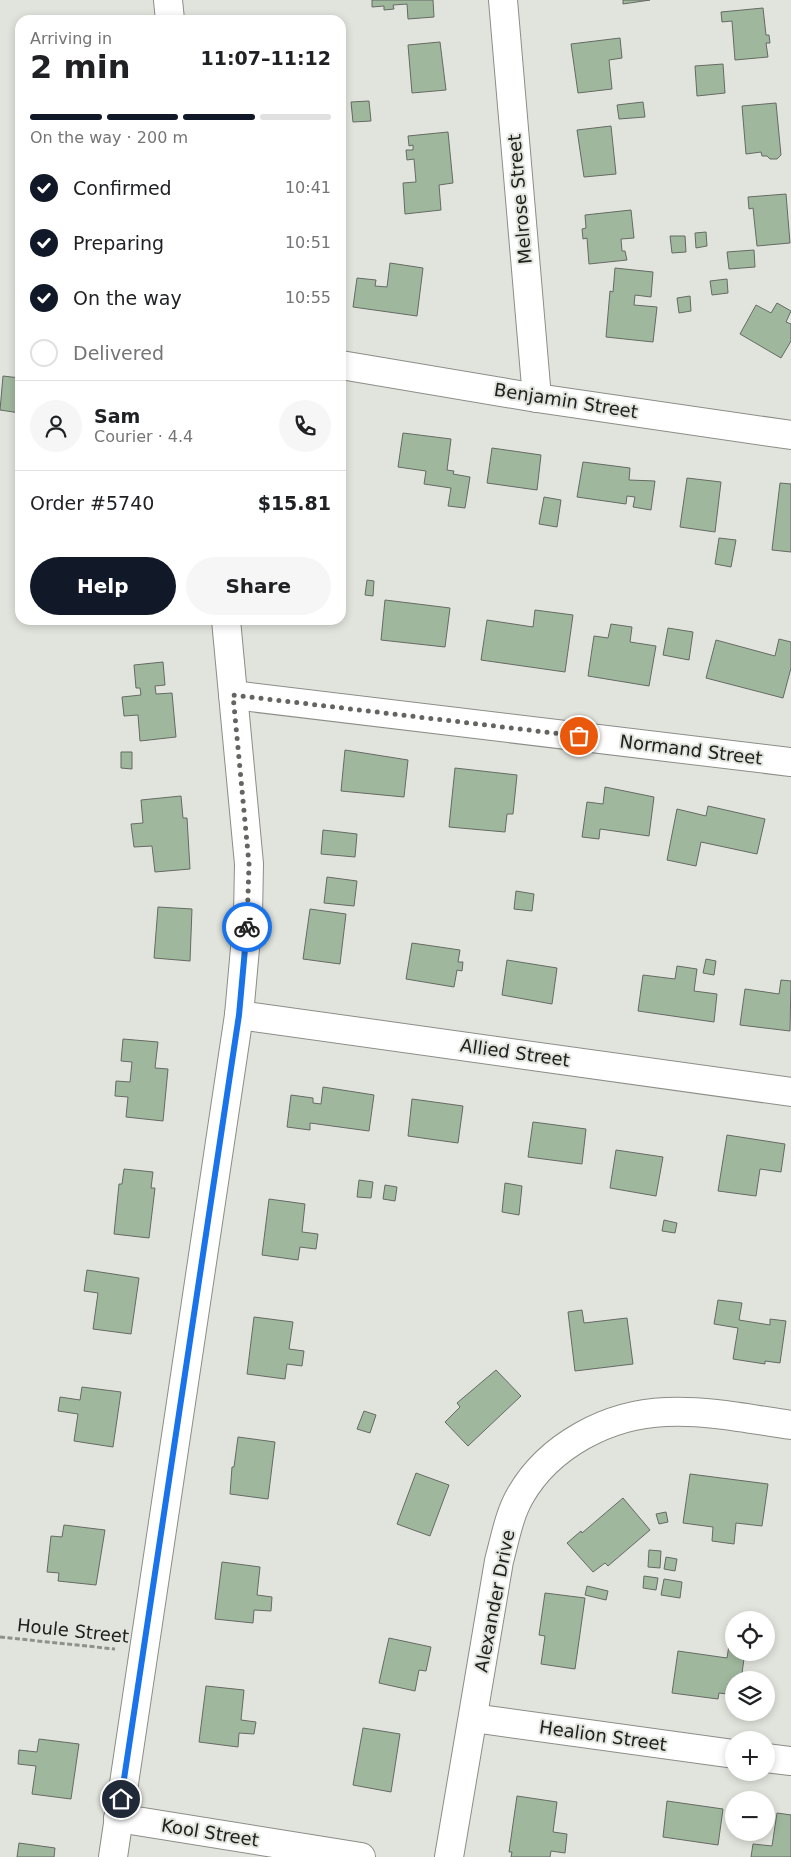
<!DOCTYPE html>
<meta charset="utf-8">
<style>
:root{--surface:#fff;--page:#f6f6f6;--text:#202124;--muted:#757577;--line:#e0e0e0;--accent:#111827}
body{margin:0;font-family:"DejaVu Sans",sans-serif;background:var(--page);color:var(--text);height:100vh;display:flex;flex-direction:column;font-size:19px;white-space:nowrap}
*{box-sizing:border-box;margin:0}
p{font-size:16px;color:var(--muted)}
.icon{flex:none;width:28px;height:28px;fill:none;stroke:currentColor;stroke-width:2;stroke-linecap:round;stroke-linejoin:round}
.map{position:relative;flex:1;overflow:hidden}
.drawer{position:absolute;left:15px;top:15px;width:331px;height:610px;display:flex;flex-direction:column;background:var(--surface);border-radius:15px;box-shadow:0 2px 8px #0003}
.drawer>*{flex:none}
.tools{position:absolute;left:725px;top:1611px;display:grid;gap:10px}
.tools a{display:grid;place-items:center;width:50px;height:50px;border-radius:50%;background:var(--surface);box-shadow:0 2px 8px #0003;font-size:25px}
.pin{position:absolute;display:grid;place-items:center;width:42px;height:42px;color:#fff;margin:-21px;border:2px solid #fff;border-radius:50%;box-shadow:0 1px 5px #0007}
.courier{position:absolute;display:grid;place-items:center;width:50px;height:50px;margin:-25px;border:4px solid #1a73e8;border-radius:50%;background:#fff;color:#222;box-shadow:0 1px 6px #0007}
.overview em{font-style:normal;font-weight:700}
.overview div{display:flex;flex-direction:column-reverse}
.overview{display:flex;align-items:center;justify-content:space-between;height:85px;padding:0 15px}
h1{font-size:32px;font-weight:700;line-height:38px}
.bar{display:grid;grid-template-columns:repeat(4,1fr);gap:8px 5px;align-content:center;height:60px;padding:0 15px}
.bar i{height:6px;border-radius:4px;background:var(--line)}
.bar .on{background:var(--accent)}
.bar p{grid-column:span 4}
.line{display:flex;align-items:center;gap:12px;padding:0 15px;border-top:1px solid var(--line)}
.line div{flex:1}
.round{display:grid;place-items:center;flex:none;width:52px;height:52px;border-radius:26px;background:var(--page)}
ol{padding:0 15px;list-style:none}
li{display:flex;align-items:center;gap:15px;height:55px}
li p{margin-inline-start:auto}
li .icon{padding:5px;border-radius:50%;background:var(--accent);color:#fff;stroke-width:4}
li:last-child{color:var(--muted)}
li i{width:28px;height:28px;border:2px solid var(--line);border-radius:50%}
.cta{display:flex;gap:10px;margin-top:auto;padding:10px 15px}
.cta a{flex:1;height:58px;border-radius:30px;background:var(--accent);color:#fff;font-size:20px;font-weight:700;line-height:58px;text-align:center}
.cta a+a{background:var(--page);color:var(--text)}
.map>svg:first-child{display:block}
.building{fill:#9fb89d;stroke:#656a64}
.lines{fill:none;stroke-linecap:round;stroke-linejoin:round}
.minor-casing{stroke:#8b8e87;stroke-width:30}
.path{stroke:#8e908a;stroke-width:3;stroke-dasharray:5 2.5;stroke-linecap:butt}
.minor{stroke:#fff;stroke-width:28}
.done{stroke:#646560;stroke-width:5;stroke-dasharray:0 9}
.route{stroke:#1a73e8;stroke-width:6}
.labels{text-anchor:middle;stroke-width:4;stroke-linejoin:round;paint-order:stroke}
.street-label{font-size:18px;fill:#20211e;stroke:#e1e4dc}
</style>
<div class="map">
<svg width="791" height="1857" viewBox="0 0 791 1857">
<rect width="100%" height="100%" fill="#e1e4dc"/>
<!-- building -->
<g class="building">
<polygon points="372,0 433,0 434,17 408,19 407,4 393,5 394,9 384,10 384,6 372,7"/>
<polygon points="623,0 650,0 623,4"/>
<polygon points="763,8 766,35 769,35 770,43 766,43 768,57 735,60 732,21 722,22 721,12"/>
<polygon points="620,38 622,58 609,60 612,89 578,93 571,44"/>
<polygon points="440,42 446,90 412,93 408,45"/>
<polygon points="341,61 345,98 341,99"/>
<polygon points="723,64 725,93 697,96 695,66"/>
<polygon points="369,101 371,121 353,122 351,102"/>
<polygon points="643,102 645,117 619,119 617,105"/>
<polygon points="776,103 781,155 777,159 770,159 767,156 762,156 761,152 746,154 742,106"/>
<polygon points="611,126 616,174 584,177 577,130"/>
<polygon points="448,132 453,183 439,185 441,210 405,214 403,183 416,182 414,159 407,160 406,150 413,150 413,145 409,146 408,136"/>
<polygon points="786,194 790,243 757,246 753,208 749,209 748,197"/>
<polygon points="631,210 634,238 621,239 622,251 625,251 627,260 589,264 587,238 583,239 582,229 586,228 585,215"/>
<polygon points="706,232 707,246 696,248 695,233"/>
<polygon points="670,236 685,236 686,252 672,253"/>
<polygon points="754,250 755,267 729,269 727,252"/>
<polygon points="390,263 423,268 417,316 353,307 357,278 376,280 375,286 387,287"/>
<polygon points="615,268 653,272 651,297 635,295 634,305 657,307 653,342 606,337 610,291 613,292"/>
<polygon points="727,279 728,293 712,295 710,281"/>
<polygon points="690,296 691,311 679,313 677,298"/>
<polygon points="777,303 791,311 786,322 791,324 791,341 781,358 740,334 756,305 771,313"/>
<polygon points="3,376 20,378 20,413 0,410"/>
<polygon points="403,433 451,439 447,470 454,471 453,474 470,477 465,508 448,506 451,488 424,484 426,471 398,467"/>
<polygon points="492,448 541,455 537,490 487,483"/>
<polygon points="583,462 630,468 629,480 655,481 651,510 633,507 635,497 627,496 626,504 577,497"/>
<polygon points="687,478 721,482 715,532 680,527"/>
<polygon points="780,483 791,484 791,552 772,550"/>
<polygon points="544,497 561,500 557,527 539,524"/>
<polygon points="719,538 736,540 731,567 715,564"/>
<polygon points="367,580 374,581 373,596 365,595"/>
<polygon points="385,600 450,608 445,647 381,640"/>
<polygon points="535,610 573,615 565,672 481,660 487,620 533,627"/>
<polygon points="611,624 632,627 630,642 656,646 649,686 588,676 594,636 608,638"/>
<polygon points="668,628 693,632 689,660 663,655"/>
<polygon points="779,639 791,642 791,668 783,698 706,678 716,640 775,656"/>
<polygon points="163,662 165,685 155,686 156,694 172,693 176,737 140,741 138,715 124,716 122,697 141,695 140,688 136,688 134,665"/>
<polygon points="345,750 408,760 404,797 341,791"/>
<polygon points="121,752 132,752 132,769 121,768"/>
<polygon points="455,768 517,775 513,814 507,814 505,832 449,827"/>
<polygon points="605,787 654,797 649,836 600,829 599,839 582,837 587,802 603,804"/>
<polygon points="181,796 183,818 187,818 190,869 155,872 152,846 134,847 131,824 143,823 141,800"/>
<polygon points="708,806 765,819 757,854 701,842 696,866 667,860 677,809 706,816"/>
<polygon points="323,830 357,834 355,857 321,854"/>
<polygon points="327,877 357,881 354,906 324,903"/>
<polygon points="516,891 534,894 532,911 514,909"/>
<polygon points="158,907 192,909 190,961 154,958"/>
<polygon points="310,909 346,914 340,964 303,959"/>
<polygon points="412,943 460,950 458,962 463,962 462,971 457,970 454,987 406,979"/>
<polygon points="706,959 716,961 714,975 703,973"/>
<polygon points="507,960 557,968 552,1004 502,995"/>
<polygon points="677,966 697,969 694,991 717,994 714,1022 638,1011 643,975 675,979"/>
<polygon points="781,980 791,981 790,1031 740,1025 745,989 779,994"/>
<polygon points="123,1039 158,1042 155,1068 168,1069 163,1121 126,1117 128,1097 115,1096 116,1081 130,1082 132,1062 121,1061"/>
<polygon points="323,1087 374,1095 369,1131 310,1123 310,1130 287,1127 291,1095 313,1098 313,1103 321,1104"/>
<polygon points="412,1099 463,1106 458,1143 408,1136"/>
<polygon points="533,1122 586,1129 582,1164 528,1157"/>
<polygon points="727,1135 785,1144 781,1172 760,1169 756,1196 718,1191"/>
<polygon points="616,1150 663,1157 656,1196 610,1188"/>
<polygon points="124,1169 153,1172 151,1188 155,1188 149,1238 114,1234 119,1184 122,1184"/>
<polygon points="359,1180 373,1182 371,1198 357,1197"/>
<polygon points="505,1183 522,1186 519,1215 502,1212"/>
<polygon points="385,1185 397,1187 395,1201 383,1199"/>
<polygon points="269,1199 305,1204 302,1232 318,1234 316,1249 300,1247 298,1260 262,1255"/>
<polygon points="664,1220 677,1223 675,1233 662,1231"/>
<polygon points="87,1270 139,1278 131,1334 93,1329 98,1293 84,1291"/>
<polygon points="718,1300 742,1303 739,1320 770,1325 770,1319 786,1321 780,1363 765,1361 765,1364 733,1359 738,1328 714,1324"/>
<polygon points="582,1310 584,1323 627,1318 633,1364 575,1371 568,1312"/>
<polygon points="254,1317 293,1322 289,1349 304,1351 302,1366 287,1364 285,1379 247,1374"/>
<polygon points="496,1370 521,1396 468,1446 445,1422 460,1407 457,1403"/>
<polygon points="82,1387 121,1392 113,1447 74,1441 78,1414 58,1411 60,1397 80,1400"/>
<polygon points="364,1411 376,1415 370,1433 357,1429"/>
<polygon points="238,1437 275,1442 268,1499 230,1494 232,1467 234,1467"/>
<polygon points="416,1473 449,1485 430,1536 397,1524"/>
<polygon points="690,1474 768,1484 762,1526 736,1523 734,1544 712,1541 713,1527 683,1523"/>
<polygon points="623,1498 650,1530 608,1566 605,1563 593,1572 567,1543 581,1531 582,1533"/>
<polygon points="666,1512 668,1522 659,1524 656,1514"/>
<polygon points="64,1525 105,1530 96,1585 58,1581 59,1573 47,1572 51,1536 62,1537"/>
<polygon points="649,1550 661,1551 660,1568 648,1567"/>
<polygon points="666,1557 677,1559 675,1571 664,1569"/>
<polygon points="222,1562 260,1567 257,1595 272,1597 271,1611 254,1610 253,1623 215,1619"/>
<polygon points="644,1576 658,1578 656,1590 643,1588"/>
<polygon points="664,1579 682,1582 680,1598 661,1595"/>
<polygon points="587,1586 608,1591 606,1600 585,1595"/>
<polygon points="545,1593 585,1598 575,1669 541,1664 545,1636 539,1635"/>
<polygon points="389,1638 431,1647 426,1671 419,1670 415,1691 379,1683"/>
<polygon points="730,1639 734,1640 734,1652 745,1652 741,1680 734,1680 734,1695 719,1693 718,1699 672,1693 678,1651 727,1658"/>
<polygon points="206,1686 244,1690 241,1720 256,1722 254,1734 239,1733 238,1747 199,1742"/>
<polygon points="363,1728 400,1734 391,1792 353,1785"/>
<polygon points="39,1739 79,1744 71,1799 32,1794 36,1766 18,1764 19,1750 37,1752"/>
<polygon points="517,1796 557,1802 553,1832 567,1834 565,1853 551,1851 550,1857 511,1857 512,1852 509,1852"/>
<polygon points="667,1801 723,1809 718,1845 663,1837"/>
<polygon points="777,1813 791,1815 791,1857 751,1857 753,1844 772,1846"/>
<polygon points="19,1843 55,1848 54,1857 17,1857"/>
</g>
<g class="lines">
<!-- minor casing -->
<g class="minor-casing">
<g id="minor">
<polyline points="168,0 170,20"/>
<polyline points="503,0 537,398"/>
<polyline points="341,365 537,398 791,435"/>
<polyline points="233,695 791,762"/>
<polyline points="239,1015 791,1092"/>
<polyline points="473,1718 734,1754"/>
<polyline points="766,1758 791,1761"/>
<polyline points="118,1818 361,1857"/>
<polyline points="113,1857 239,1015 248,915 249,864 226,620"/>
<path d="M 449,1857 L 499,1561 C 505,1539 509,1515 520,1496 C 549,1445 609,1414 666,1412 C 707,1410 750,1419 791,1425"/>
</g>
</g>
<!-- path -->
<polyline class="path" points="0,1637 115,1649"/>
<!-- minor -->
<use href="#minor" class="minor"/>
</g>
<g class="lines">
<!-- done -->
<polyline class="done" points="247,927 249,864 233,695 579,736"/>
<!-- route -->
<polyline class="route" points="121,1799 239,1015 247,927"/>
</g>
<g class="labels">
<!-- street labels -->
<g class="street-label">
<text transform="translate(520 199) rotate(-95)" y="6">Melrose Street</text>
<text transform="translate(566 401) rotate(9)" y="6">Benjamin Street</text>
<text transform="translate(691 750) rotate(7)" y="6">Normand Street</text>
<text transform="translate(515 1053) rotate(8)" y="6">Allied Street</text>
<text transform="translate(495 1601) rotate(-79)" y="6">Alexander Drive</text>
<text transform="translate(73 1631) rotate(6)" y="6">Houle Street</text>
<text transform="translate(603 1736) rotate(8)" y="6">Healion Street</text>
<text transform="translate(210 1833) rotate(9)" y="6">Kool Street</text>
</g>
</g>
</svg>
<div class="tools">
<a><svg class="icon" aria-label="locate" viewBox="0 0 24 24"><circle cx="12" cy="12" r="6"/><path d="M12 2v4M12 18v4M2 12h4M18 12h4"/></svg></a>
<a><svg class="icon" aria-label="layers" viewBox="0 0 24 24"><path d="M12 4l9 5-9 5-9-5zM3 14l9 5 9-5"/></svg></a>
<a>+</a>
<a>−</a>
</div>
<div class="pin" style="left:579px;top:736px;background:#ea580c"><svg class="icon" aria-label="bag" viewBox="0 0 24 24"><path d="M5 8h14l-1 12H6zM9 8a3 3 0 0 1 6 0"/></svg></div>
<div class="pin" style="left:121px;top:1799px;background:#1f2937"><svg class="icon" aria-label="home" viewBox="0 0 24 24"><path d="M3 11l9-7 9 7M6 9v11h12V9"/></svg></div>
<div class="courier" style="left:247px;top:927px"><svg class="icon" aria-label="bike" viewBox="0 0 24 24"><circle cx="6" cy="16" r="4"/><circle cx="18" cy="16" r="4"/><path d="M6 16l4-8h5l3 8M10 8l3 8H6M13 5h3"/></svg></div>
<section class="drawer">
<div class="overview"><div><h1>2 min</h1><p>Arriving in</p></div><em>11:07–11:12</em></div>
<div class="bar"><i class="on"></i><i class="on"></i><i class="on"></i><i></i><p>On the way · 200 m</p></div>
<ol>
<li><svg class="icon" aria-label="check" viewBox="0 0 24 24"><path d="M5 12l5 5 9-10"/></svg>Confirmed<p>10:41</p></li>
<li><svg class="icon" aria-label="check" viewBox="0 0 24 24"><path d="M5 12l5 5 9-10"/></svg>Preparing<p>10:51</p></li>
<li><svg class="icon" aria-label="check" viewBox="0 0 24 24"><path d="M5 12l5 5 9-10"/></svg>On the way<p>10:55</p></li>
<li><i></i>Delivered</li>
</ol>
<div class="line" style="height:90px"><a class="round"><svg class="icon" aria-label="person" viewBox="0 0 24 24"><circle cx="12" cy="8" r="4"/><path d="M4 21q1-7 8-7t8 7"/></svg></a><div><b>Sam</b><p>Courier · 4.4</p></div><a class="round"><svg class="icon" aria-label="phone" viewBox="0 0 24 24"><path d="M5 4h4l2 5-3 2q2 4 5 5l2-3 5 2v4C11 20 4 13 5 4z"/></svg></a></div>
<div class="line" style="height:65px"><div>Order #5740</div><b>$15.81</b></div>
<div class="cta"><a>Help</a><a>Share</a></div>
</section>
</div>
